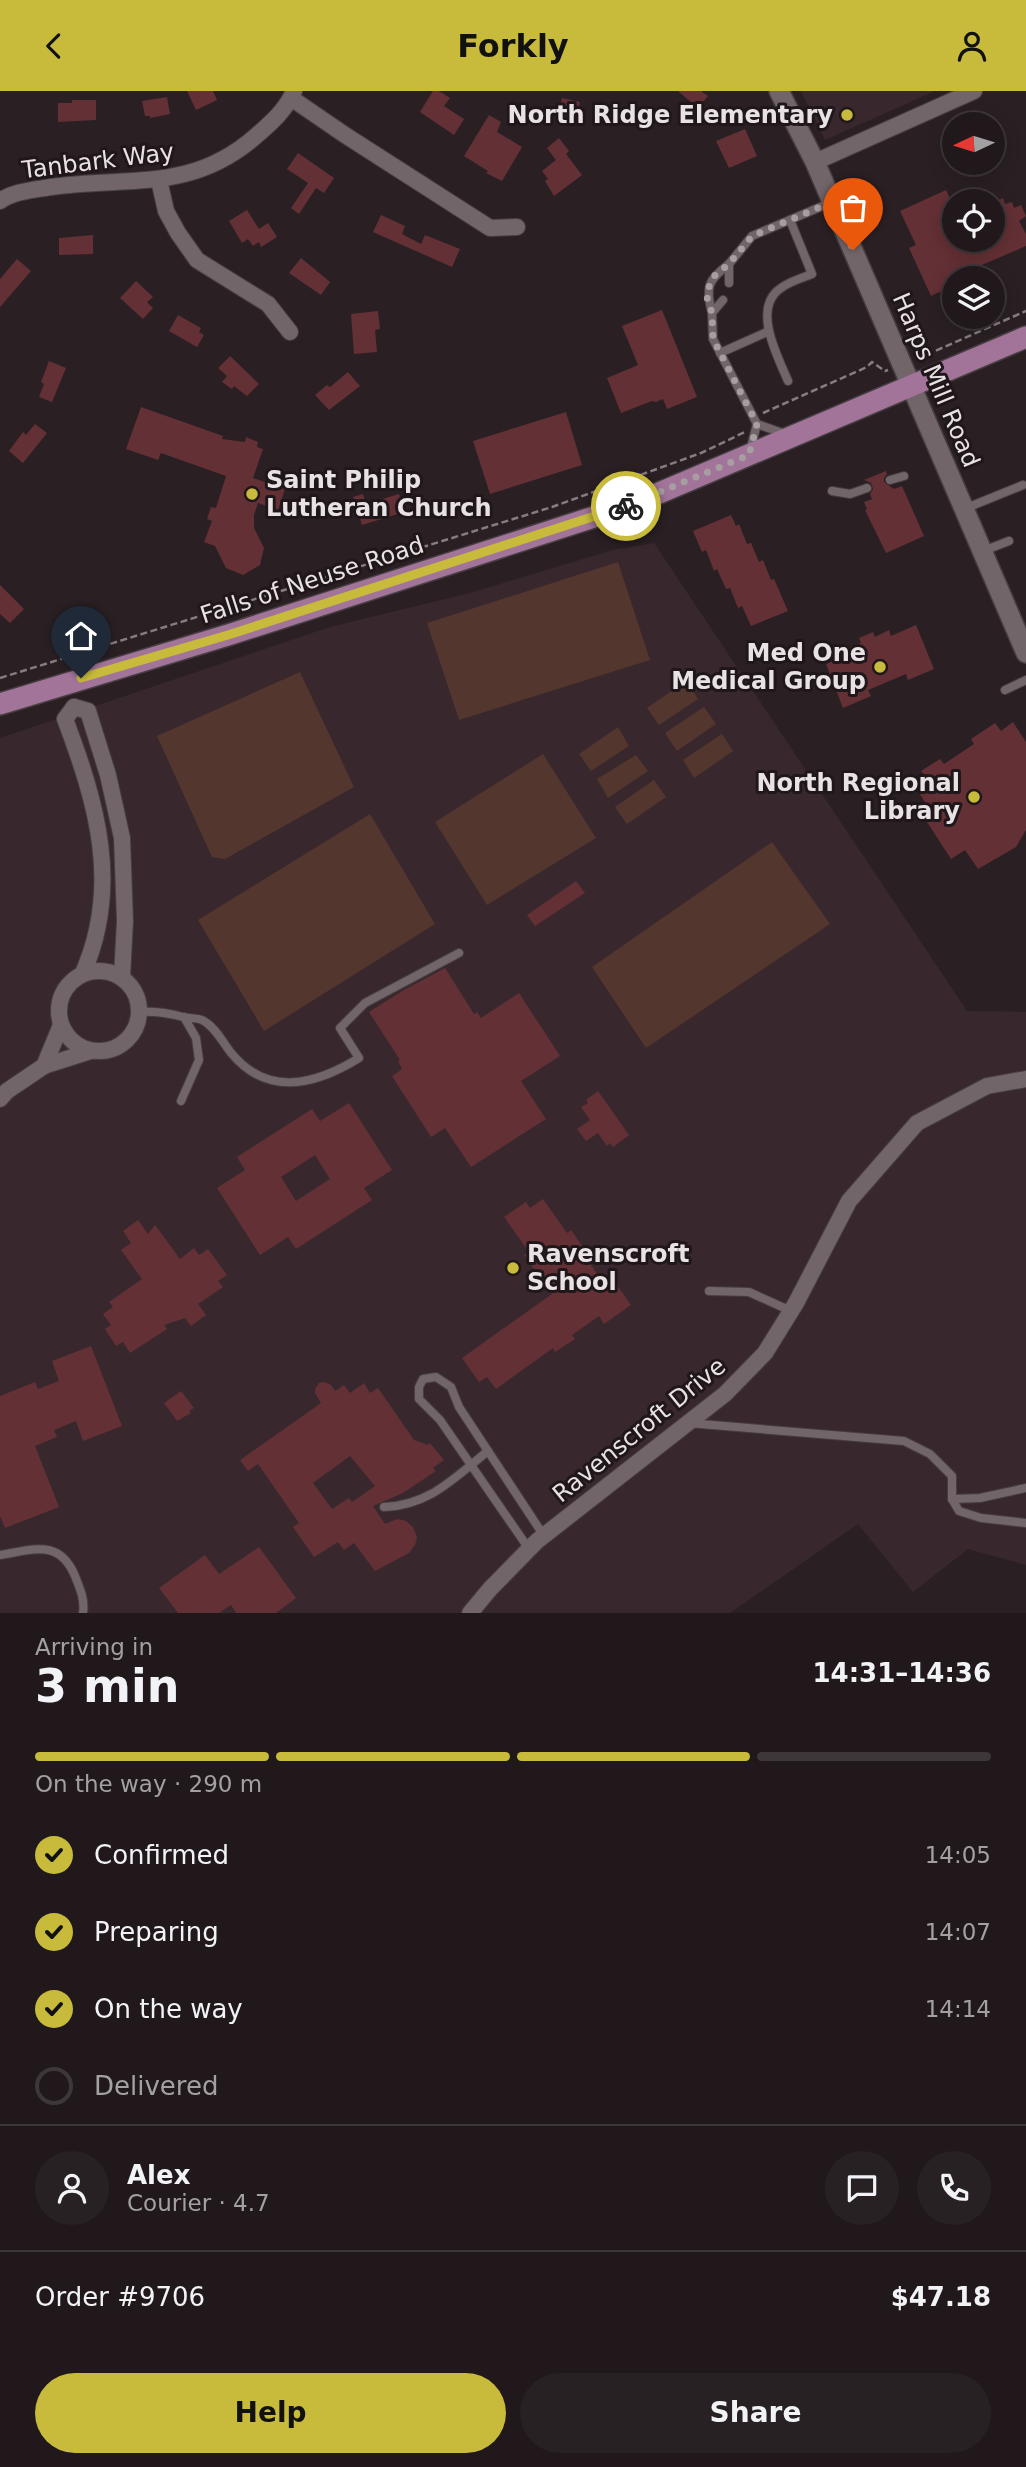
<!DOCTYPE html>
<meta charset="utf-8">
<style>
:root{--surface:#20181b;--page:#282124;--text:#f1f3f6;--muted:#a2a0a3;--line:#3d373a;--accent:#c8bb3b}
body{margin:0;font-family:"DejaVu Sans",sans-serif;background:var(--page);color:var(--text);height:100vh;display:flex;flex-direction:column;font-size:26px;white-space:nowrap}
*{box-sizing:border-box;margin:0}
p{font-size:23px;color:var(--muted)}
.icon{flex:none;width:38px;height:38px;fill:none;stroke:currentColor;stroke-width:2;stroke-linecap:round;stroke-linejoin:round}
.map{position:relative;height:1522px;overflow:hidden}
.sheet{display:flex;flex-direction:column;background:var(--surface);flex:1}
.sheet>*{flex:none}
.needle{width:46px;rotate:266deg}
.controls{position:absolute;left:942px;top:21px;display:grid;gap:14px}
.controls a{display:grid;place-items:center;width:63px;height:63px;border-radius:50%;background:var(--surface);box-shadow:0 4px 18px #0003,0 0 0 2px var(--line);font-size:35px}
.pin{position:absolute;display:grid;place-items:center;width:60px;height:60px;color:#fff;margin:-72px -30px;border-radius:50% 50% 50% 0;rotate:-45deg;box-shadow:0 0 7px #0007}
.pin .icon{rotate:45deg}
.courier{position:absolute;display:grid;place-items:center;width:70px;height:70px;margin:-35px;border:5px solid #c8bb3b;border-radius:50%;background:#fff;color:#222;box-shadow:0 2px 9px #0007}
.overview em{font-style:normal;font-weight:700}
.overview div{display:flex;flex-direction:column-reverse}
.overview{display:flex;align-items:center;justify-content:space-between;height:119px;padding:0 35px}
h1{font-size:46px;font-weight:700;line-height:52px}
.bar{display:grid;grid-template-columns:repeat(4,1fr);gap:10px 7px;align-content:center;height:84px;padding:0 35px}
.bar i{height:9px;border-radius:5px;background:var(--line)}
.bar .selected{background:var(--accent)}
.bar p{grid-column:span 4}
.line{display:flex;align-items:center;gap:18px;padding:0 35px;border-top:2px solid var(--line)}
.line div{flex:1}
.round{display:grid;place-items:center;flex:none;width:74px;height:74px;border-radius:37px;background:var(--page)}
ol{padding:0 35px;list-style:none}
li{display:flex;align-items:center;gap:21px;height:77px}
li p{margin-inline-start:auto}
li .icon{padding:7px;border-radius:50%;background:var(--accent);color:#111;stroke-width:4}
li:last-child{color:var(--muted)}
li i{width:38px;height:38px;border:4px solid var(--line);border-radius:50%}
.cta{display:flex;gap:14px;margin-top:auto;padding:14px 35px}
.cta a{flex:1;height:80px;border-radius:42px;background:var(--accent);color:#111;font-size:28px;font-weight:700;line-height:80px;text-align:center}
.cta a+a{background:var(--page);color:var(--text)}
header{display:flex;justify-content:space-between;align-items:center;height:91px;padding:0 35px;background:var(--accent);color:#111;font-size:32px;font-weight:700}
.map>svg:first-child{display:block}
.built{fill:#38282e}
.green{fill:#53362d}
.building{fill:#633035;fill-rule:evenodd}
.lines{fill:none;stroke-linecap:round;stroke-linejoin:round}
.service-casing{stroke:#463e41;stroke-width:10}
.minor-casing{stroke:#463e41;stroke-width:18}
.tertiary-casing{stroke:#463e41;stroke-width:22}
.primary-casing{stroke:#463e41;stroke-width:24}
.path{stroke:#857d80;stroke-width:2.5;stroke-dasharray:7 3.5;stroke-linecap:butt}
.service{stroke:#71656a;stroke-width:8}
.minor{stroke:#71656a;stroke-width:16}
.tertiary{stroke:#71656a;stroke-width:19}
.primary{stroke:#a2749a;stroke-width:21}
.done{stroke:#a69ea1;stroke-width:7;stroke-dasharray:0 12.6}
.route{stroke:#c8bb3b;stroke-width:9}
.poi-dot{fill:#c8bb3b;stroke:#20171b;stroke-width:2.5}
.labels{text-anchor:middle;stroke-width:6;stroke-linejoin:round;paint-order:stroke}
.poi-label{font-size:24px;font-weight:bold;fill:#e9e2e4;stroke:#20171b;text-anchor:end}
.street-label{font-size:24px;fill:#e9e2e4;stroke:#20171b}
</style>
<header><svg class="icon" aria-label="back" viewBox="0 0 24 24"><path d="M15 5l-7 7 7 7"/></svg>Forkly<svg class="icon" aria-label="person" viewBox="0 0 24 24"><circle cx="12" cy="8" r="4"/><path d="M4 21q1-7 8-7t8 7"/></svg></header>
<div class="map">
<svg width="1026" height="1522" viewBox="0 0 1026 1522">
<rect width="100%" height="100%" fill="#2a2024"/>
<!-- built -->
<g class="built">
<polygon points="801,0 935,0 825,49"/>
<polygon points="654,452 967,920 1026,921 1026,1474 968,1458 913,1501 858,1433 730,1522 0,1522 0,647 330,536 470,502 613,459"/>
</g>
<!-- green -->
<g class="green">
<polygon points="618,471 650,569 459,629 427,532"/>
<polygon points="300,581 354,696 225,768 212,766 157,645"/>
<polygon points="686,590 698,608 659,634 647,617"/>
<polygon points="704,616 716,633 677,660 665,642"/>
<polygon points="618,636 629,655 591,680 579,663"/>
<polygon points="722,643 733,660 694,687 683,669"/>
<polygon points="543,663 596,747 487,814 435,731"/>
<polygon points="636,664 648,680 608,707 597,688"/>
<polygon points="654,689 666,706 627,733 615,716"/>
<polygon points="370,723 435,833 264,940 198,829"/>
<polygon points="772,751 830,833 646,957 592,876"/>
</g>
<!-- building -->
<g class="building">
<polygon points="187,0 213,0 217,9 196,19"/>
<polygon points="433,0 439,0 450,7 444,15 464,28 454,44 420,21"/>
<polygon points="678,0 701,0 708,5 698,17"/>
<polygon points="167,6 170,23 150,27 150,25 145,25 142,10"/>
<polygon points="562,7 580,11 576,28 558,23"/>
<polygon points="72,9 96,9 96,29 58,31 58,12 72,12"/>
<polygon points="489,24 501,31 497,41 522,56 502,90 486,82 488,80 464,65"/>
<polygon points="745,38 757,65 729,77 716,50"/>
<polygon points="559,47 569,60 566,63 582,84 554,105 545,90 548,88 542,80 556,69 547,57"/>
<polygon points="298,62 334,87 324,102 316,97 299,123 291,117 308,92 287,78"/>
<polygon points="946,99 954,116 954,149 992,149 992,112 1003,107 1005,113 1012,111 1014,117 1021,114 1026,125 1019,130 1026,143 1026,155 961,183 962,187 954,187 954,194 931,205 909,157 916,154 900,120"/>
<polygon points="247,119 259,138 268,132 277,146 261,156 259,151 253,155 248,148 242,152 229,130"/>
<polygon points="381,124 405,135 402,143 421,153 425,144 460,158 452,176 373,141"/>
<polygon points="93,144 93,163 59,164 59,147"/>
<polygon points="301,167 330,191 321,204 289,182"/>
<polygon points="17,168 31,180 0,216 0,188"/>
<polygon points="136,190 153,206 147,211 153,217 143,228 120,207"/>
<polygon points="662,219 697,306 667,318 663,308 656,311 652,310 621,322 607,287 638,274 622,235"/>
<polygon points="378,220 380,238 375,239 377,261 354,263 351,223"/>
<polygon points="178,224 201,237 199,241 204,244 197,256 169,240"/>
<polygon points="230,265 259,293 247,305 234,295 232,298 222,291 227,285 218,277"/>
<polygon points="49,270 66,277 52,311 39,306 44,293 41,291"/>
<polygon points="348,281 360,295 329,319 315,304 327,294 330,296"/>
<polygon points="141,316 223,345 222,348 245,351 246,346 258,351 257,356 263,358 253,387 285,398 278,419 258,412 254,424 254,437 264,457 260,474 243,484 226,477 215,455 204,451 212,430 207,428 211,416 216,417 226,385 161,362 158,369 126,358"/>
<polygon points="566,321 582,374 490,403 473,350"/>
<polygon points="35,333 47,342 23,372 9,360 23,341 26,344"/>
<polygon points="886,380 887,383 884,387 884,391 894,398 902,395 924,445 886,462 865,419 867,418 864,411 872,408 870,403 873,398 871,392 864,389"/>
<polygon points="363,403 366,413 399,403 404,421 362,434 353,406"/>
<polygon points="731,424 736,435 739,433 747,453 751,452 759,471 763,469 771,489 774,488 788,520 751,535 742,515 738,517 730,497 726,498 717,478 714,480 706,459 702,461 693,440"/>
<polygon points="0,494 24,518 10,532 0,523"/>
<polygon points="916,534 934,578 908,589 906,583 868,599 871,605 843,617 826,573 850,563 847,557 861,552 859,547 873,541 875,546 889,539 891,545"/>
<polygon points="1013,631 1026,651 1026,739 1016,756 978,778 965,759 951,768 927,731 934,726 915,695 927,687 921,680 940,668 944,673 974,653 971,648 995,632 1001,640"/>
<polygon points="576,790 585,802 535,835 527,824"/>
<polygon points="445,877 474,923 477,921 481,927 519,902 560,965 521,990 546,1028 471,1076 445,1037 431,1046 392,985 402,978 398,970 400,969 369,921 402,900"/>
<polygon points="598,1000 629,1044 613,1056 610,1052 607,1055 598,1042 586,1050 577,1038 590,1029 581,1016 588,1012 586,1009"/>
<path d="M 349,1012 L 392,1079 L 364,1097 L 372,1109 L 296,1158 L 288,1146 L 260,1164 L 217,1097 L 245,1079 L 237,1066 L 312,1018 L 320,1030 ZM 315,1064 L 330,1088 L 296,1110 L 281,1086 Z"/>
<polygon points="543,1108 567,1142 571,1139 585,1159 582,1161 604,1193 612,1187 631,1214 604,1233 599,1225 572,1244 575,1248 555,1261 553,1257 496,1298 487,1286 479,1291 462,1267 552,1203 524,1164 529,1161 504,1126 526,1111 530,1117"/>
<polygon points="138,1129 148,1143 155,1134 180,1168 194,1157 199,1164 208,1158 227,1184 218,1190 223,1196 198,1213 206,1224 191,1235 185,1227 164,1234 167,1238 130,1262 123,1251 116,1255 105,1238 111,1234 103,1223 113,1216 109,1211 142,1188 121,1159 131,1152 123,1140"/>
<polygon points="91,1255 122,1335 83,1350 76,1330 54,1339 57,1346 35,1355 59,1416 5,1437 0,1425 0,1305 35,1291 38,1298 59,1290 52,1270"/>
<path d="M 323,1291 L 330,1293 L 335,1300 L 344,1294 L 350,1302 L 364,1292 L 370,1302 L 378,1297 L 414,1349 L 428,1354 L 430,1352 L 444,1369 L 433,1377 L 436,1380 L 403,1402 L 373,1415 L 385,1433 L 397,1428 L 406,1430 L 413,1436 L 417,1446 L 415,1454 L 409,1462 L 375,1480 L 354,1452 L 344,1459 L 338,1451 L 314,1466 L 293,1436 L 299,1432 L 258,1373 L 248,1380 L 240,1369 L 321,1312 L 315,1302 L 315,1298 L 319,1292 ZM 350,1365 L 375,1395 L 352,1411 L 349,1407 L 332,1418 L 313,1392 Z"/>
<polygon points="181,1300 194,1317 189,1320 191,1322 177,1330 164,1312"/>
<polygon points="259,1456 296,1507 276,1522 236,1522 231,1514 219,1522 178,1522 159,1497 205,1464 219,1483"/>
</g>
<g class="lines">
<!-- service casing -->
<g class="service-casing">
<g id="service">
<polyline points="729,192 729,173 752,145 832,111"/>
<polyline points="723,209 712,222 713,248 757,333 785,343"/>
<path d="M 712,222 C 705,196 708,189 729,173"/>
<polyline points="720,262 767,241"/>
<path d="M 788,290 C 778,266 751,217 781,197 C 790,190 802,187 812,183 L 790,129"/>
<polyline points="750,360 757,333"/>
<polyline points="890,389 904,385"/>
<polyline points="832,400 850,403 867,397"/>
<polyline points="964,418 1023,394"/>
<polyline points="983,460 1009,450"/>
<polyline points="1005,599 1026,589"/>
<path d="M 140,921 C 155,920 168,922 183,926 C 190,928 197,926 204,930 C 216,937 223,952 232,963 C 269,1007 317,993 359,967 L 340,937 L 365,912 L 459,862"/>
<polyline points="181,1010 199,969 196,947 184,926"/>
<polyline points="709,1200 749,1201 791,1220"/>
<polyline points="688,1332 904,1350 930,1363 952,1385 952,1408 959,1420 981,1427 1026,1432"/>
<polyline points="952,1408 980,1407 1026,1397"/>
<path d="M 384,1416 C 430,1414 454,1387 488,1360"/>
<polyline points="529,1458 440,1329 419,1308 419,1296 423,1288 436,1286 451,1296 459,1316 544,1445"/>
<path d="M 0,1464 C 33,1459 59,1447 75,1485 C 80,1498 85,1508 83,1522"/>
</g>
</g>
<!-- minor casing -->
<g class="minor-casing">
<g id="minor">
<polyline points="291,7 345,44 490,137 517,136"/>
<polyline points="815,71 974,0"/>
<polyline points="159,89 166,120 178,142 197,169 268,213 290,241"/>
<path d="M 0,110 C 14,100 34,99 51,96 C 129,85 191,102 256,45 C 271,32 286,19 294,0"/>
<polyline points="74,616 88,620 108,684 122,747 125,830 122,886"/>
<path d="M 74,616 L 65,628 C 97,713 121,795 83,882"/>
<circle cx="99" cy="920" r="40"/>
<polyline points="61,934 44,975 91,960"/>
<polyline points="0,1008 7,1000 44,975"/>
<polyline points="470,1522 490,1498 537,1450 725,1303 765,1262 796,1212 849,1110 917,1032 987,995 1026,988"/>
</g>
</g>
<!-- tertiary casing -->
<g class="tertiary-casing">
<polyline id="tertiary" points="779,0 815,71 1026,562"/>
</g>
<!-- primary casing -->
<g class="primary-casing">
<polyline id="primary" points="0,613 228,544 631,414 1026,246"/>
</g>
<!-- path -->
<g class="path">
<polyline points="916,266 935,260 1026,220"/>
<polyline points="763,322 867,276 872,271 885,280 888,279"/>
<polyline points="0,587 552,416 701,362 745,341"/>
</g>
<!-- service -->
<use href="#service" class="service"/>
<!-- minor -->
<use href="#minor" class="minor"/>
<!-- tertiary -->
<use href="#tertiary" class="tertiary"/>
<!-- primary -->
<use href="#primary" class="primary"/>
</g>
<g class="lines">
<!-- done -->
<polyline class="done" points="626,415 749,364 757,333 713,248 712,222 706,203 713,186 729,173 752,145 832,111 853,159"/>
<!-- route -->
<polyline class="route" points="81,587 228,544 626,415"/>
</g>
<!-- markers -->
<g class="poi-dot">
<circle cx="847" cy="24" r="7"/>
<circle cx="252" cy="403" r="7"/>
<circle cx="880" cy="576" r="7"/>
<circle cx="974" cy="706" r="7"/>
<circle cx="513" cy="1177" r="7"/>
</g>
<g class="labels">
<!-- poi labels -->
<g class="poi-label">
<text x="833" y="32">North Ridge Elementary</text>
<text x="266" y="397" text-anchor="start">Saint Philip<tspan x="266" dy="28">Lutheran Church</tspan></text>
<text x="866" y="570">Med One<tspan x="866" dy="28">Medical Group</tspan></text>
<text x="960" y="700">North Regional<tspan x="960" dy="28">Library</tspan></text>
<text x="527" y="1171" text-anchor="start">Ravenscroft<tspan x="527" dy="28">School</tspan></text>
</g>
<!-- street labels -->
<g class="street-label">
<text transform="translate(98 70) rotate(-7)" y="8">Tanbark Way</text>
<text transform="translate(936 289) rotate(67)" y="8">Harps Mill Road</text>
<text transform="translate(312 489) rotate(-18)" y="8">Falls of Neuse Road</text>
<text transform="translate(639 1339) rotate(-39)" y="8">Ravenscroft Drive</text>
</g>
</g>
</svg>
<div class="controls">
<a><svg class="needle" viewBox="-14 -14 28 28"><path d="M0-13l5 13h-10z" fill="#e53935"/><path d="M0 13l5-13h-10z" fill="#a2a0a3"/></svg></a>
<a><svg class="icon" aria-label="locate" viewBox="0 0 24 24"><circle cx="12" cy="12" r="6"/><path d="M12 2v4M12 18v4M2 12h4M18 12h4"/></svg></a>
<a><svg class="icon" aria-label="layers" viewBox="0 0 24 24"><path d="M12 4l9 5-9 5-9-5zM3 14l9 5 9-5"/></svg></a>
</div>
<div class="pin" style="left:853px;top:159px;background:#ea580c"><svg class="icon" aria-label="bag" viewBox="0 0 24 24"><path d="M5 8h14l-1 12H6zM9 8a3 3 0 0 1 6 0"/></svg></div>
<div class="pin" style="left:81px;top:587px;background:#1f2937"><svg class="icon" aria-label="home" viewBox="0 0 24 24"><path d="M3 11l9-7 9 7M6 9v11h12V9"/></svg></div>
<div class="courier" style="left:626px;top:415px"><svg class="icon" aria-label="bike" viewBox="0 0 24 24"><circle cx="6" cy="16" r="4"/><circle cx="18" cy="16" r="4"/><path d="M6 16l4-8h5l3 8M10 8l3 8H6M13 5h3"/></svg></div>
</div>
<section class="sheet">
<div class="overview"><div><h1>3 min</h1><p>Arriving in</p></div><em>14:31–14:36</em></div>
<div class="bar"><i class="selected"></i><i class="selected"></i><i class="selected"></i><i></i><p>On the way · 290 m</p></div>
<ol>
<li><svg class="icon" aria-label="check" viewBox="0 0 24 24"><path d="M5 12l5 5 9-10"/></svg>Confirmed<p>14:05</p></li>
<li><svg class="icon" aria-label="check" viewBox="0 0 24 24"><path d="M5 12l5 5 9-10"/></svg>Preparing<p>14:07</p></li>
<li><svg class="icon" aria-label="check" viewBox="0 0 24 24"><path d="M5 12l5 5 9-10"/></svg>On the way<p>14:14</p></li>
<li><i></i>Delivered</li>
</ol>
<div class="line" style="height:126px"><a class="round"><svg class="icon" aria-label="person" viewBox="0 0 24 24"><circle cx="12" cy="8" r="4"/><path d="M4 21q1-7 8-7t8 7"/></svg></a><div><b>Alex</b><p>Courier · 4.7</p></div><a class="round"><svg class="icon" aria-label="chat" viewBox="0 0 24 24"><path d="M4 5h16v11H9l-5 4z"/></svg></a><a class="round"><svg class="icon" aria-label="phone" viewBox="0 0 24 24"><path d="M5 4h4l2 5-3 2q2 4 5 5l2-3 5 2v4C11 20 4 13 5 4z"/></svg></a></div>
<div class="line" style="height:91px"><div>Order #9706</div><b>$47.18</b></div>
<div class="cta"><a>Help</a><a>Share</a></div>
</section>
